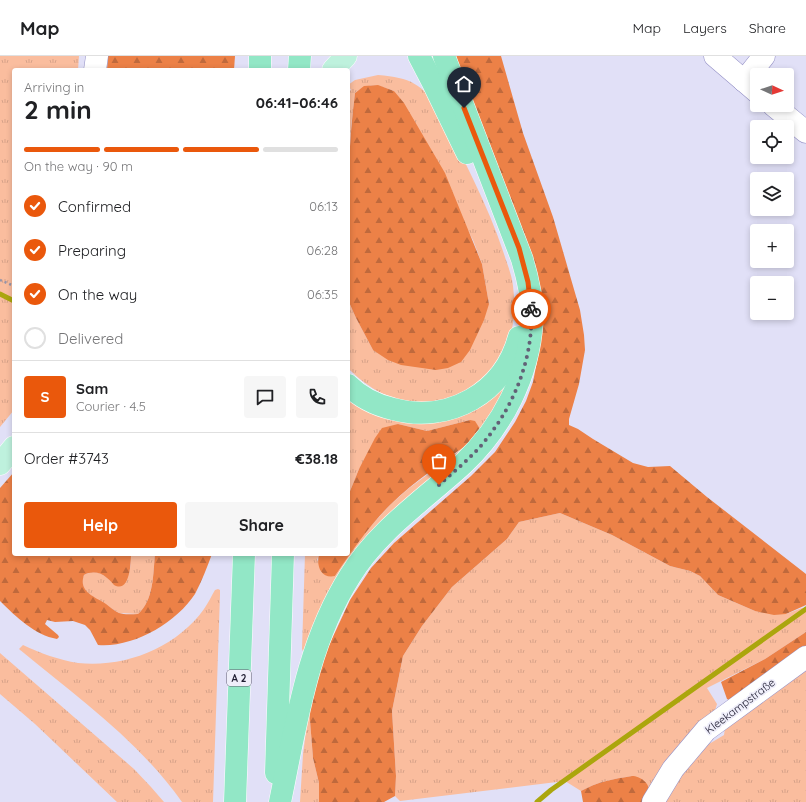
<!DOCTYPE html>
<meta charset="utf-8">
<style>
:root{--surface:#fff;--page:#f6f6f6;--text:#202124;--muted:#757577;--line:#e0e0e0;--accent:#ea580c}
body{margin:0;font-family:Quicksand,sans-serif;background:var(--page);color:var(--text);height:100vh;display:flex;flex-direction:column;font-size:15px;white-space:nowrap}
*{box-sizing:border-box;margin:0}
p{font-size:13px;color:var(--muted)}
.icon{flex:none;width:22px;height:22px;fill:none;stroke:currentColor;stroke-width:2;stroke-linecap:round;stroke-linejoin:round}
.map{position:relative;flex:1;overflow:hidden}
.details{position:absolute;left:12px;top:12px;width:338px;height:488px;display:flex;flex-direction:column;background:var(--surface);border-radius:4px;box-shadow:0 2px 6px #0003}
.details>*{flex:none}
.needle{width:26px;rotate:93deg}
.controls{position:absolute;left:750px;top:12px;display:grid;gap:8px}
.controls a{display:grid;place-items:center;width:44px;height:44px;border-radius:4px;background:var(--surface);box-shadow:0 2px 6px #0003;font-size:20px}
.pin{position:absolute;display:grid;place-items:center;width:34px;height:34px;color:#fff;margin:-41px -17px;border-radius:50% 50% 50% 0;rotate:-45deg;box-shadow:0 0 4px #0007}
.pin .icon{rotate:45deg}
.courier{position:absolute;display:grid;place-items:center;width:40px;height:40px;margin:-20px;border:3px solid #ea580c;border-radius:50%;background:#fff;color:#222;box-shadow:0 1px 5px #0007}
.overview em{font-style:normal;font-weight:800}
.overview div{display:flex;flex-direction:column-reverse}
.overview{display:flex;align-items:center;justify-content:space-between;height:68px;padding:0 12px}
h1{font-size:26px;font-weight:800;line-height:30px}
.bar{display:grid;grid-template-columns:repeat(4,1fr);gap:6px 4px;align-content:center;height:48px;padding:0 12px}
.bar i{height:5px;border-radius:3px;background:var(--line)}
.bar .on{background:var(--accent)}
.bar p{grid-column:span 4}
.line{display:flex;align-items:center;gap:10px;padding:0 12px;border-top:1px solid var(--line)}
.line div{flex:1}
.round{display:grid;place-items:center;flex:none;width:42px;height:42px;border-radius:4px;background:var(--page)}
ol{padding:0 12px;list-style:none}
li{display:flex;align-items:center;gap:12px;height:44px}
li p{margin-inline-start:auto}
li .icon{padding:4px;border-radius:50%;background:var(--accent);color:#fff;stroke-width:4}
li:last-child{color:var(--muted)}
li i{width:22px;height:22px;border:2px solid var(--line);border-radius:50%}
.button{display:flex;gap:8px;margin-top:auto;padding:8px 12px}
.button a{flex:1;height:46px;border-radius:4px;background:var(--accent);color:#fff;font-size:16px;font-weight:800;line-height:46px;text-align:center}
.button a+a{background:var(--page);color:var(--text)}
header{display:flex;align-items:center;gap:24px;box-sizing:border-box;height:56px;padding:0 20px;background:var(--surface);border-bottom:1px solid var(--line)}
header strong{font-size:19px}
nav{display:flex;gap:22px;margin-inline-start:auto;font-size:14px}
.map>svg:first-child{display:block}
.grass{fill:url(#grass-tufts)}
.forest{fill:url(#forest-firs)}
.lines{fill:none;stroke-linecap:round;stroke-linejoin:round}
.stream{stroke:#aba60d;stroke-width:5}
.minor-casing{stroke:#9490c6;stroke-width:23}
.major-casing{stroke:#fff;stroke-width:23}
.highway-casing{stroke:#fff;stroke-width:23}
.path{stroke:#9594aa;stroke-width:2.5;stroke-dasharray:2 3;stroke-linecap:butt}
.minor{stroke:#fff;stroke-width:22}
.major{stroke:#bef1dd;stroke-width:22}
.highway{stroke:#92e7c6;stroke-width:22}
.done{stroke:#626176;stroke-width:4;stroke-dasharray:0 7.2}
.route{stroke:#ea580c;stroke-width:5}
.labels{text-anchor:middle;stroke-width:3.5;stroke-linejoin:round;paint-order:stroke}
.shield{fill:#efeefa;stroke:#5d5b6d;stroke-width:1}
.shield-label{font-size:10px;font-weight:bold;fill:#1e1c31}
.street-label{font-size:11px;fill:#1e1c31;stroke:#efeefa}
</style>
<header>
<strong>Map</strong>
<nav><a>Map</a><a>Layers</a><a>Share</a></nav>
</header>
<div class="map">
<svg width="806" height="746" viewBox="0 0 806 746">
<defs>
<pattern id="grass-tufts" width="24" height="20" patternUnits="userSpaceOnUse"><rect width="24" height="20" fill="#fabd9e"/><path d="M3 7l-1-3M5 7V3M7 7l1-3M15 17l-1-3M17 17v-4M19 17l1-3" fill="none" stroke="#d6a289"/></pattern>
<pattern id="forest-firs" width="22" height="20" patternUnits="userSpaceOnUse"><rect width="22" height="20" fill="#ec8147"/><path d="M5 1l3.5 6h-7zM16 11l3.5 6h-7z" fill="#bf693c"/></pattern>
</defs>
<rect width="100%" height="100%" fill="#e1e0f7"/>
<!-- grass -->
<g class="grass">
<polygon points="0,0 79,0 78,14 14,14 14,354 0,371"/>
<path d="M 378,19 C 411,22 421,27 440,55 C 462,102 488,148 504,198 C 507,208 512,219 513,230 C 517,262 512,296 487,319 C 472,332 463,339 443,344 C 406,352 374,339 348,312 L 348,244 L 356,262 L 373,294 L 489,248 L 482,208 L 473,184 L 394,35 C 377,29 369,26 355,37 L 351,71 L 348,124 L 348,36 L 351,34 L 348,29 L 355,24 Z"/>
<polygon points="509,318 506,342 433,428 305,594 303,595 302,593 305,498 319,498 317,504 335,520 359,483 390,449 408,433 459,395 470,364 427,375 398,368 359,413 348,440 348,337 414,363"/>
<path d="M 560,457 L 612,479 L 670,510 L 690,515 L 700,520 L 718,539 L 755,555 L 786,558 L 802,552 L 806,554 L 806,576 L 765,603 L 707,632 L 717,648 L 714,658 L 649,742 L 632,720 C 613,723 597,726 581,735 L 565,725 L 400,745 L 395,740 L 396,720 L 392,655 L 403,600 L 422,570 L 452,531 L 507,483 L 519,466 Z"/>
<path d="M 131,498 L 155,498 C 153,518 154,544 138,558 L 119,557 L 90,539 L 84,533 L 82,524 L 84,519 C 96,512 105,519 114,528 C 130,517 131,518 131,498 Z"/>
<path d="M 218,533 L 220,534 L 220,539 L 213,746 L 182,746 C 139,685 76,640 19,593 L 23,589 C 40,597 59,604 78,607 C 125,612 176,592 204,553 C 208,547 211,541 215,534 Z"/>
<polygon points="0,597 134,713 151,731 164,746 117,746 35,668 0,638"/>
<polygon points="806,612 806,746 661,746 702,690 709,688 724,679 725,672"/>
<polygon points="309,652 313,702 319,727 319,746 300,746 303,698"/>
</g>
<!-- forest -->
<g class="forest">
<polygon points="108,0 235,0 234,14 107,14"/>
<polygon points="456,0 501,0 523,77 553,161 580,254 584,279 585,294 579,328 569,363 569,369 578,373 593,383 633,407 648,411 670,410 707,441 806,518 806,549 786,558 774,559 755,555 718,539 700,520 690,515 670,510 612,479 560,457 519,466 507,483 452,531 422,570 403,600 392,655 396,720 395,740 384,746 319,746 319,727 313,702 309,652 324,600 350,544 371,512 394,487 471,420 495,396 515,366 526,345 533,326 540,290"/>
<path d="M 378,29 L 394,35 L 404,47 L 445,117 L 482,208 L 489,248 L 484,264 L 470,294 L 461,306 L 448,312 L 436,314 L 401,309 L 388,304 L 373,294 L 356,262 L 348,244 C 348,175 346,106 355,37 L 364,30 Z"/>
<path d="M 470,364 L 475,365 L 480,373 L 474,383 C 446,405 415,424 390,449 C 368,471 352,495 335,520 C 321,523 316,510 319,498 L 348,498 L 348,440 L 359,413 L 375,382 L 382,372 L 398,368 L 427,375 Z"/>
<path d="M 14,416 L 14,498 L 131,498 C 131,506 130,538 114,529 C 112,527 110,524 107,522 C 100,516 92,515 84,519 C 78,536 95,541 106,548 C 110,551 115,555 119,557 C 125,559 132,558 138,558 C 154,544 153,518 155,498 L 212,498 C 207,511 202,525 195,538 C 176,567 133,592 98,589 L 90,574 L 85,569 L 73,565 L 55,566 L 47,564 L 45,568 L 58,579 L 59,581 L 57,583 C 35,579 16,561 0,545 L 0,432 Z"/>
<polygon points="806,576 806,592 731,645 727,643 721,626 765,603"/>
<path d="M 632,720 C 640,720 650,727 649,736 C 649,739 647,743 646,746 L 583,746 L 581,735 C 597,726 613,723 632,720 Z"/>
</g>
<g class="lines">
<!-- stream -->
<g class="stream">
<polyline points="0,238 14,245"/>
<polyline points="537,746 551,734 806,553"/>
</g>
<!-- minor casing -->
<g class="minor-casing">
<g id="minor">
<polyline points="715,0 757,36"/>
<polyline points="95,14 97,0"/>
<polyline points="744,25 764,0"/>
<polyline points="773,49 806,76"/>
<polyline points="653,746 673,713 706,674 806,601"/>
</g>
</g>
<!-- major casing -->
<g class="major-casing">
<g id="major">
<polyline points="333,14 346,0"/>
<polyline points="0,408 14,391"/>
</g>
</g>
<!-- highway casing -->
<g class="highway-casing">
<g id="highway">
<polyline points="419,0 433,27 467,97"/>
<polyline points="260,14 260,0"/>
<polyline points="299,14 300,0"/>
<path d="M 348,329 C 360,341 376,349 393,353 C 449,368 504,337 519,281"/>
<polyline points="276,717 283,498"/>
<polyline points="235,746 244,498"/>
<path d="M 280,746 C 296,669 307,588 350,520 C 378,474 424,444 463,408 C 502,371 529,320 532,265 C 533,244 528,223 522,203 L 444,0"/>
</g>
</g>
<!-- path -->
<polyline class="path" points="0,224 14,230"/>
<!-- minor -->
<use href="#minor" class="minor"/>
<!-- major -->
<use href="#major" class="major"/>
<!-- highway -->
<use href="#highway" class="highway"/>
</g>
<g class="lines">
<!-- done -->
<path class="done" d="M 439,429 C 457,413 477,397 491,377 C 517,343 534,296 531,253"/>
<!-- route -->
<polyline class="route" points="464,52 519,192 528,226 531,253"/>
</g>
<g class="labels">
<!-- shield labels -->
<rect class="shield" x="227" y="614" width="24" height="16" rx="3"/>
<g class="shield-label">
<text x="239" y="626">A 2</text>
</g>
<!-- street labels -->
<g class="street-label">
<text transform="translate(740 650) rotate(-37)" y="4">Kleekampstraße</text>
</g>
</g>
</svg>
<div class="controls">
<a><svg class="needle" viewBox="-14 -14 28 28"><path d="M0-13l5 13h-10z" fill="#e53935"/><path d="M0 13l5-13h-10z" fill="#757577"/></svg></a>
<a><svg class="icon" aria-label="locate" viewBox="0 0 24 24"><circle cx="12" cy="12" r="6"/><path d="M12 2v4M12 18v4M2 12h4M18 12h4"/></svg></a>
<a><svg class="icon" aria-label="layers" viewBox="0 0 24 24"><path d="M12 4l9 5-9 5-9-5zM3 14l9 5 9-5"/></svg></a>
<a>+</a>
<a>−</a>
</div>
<div class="pin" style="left:439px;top:429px;background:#ea580c"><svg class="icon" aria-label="bag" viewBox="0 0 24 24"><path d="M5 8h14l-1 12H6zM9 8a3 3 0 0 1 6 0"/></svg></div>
<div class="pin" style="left:464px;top:52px;background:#1f2937"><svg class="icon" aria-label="home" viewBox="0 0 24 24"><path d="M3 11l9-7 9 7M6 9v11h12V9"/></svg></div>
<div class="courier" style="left:531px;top:253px"><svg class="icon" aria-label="bike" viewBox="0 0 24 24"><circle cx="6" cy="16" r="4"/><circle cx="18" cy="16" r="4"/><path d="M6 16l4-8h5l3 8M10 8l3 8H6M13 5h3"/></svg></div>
<section class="details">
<div class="overview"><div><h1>2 min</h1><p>Arriving in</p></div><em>06:41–06:46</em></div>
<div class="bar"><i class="on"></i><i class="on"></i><i class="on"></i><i></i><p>On the way · 90 m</p></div>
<ol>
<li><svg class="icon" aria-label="check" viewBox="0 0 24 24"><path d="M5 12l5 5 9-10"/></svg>Confirmed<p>06:13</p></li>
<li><svg class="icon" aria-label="check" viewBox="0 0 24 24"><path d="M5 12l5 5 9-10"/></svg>Preparing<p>06:28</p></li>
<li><svg class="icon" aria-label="check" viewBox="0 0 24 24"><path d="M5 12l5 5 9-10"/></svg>On the way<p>06:35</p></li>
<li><i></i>Delivered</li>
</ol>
<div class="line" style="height:72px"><b class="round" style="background:var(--accent);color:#fff">S</b><div><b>Sam</b><p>Courier · 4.5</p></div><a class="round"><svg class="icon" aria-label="chat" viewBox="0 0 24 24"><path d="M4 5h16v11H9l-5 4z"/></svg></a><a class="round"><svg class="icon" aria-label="phone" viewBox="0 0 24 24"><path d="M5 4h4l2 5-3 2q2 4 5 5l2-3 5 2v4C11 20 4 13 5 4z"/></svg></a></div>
<div class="line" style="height:52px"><div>Order #3743</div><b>€38.18</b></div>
<div class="button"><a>Help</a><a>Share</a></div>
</section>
</div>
